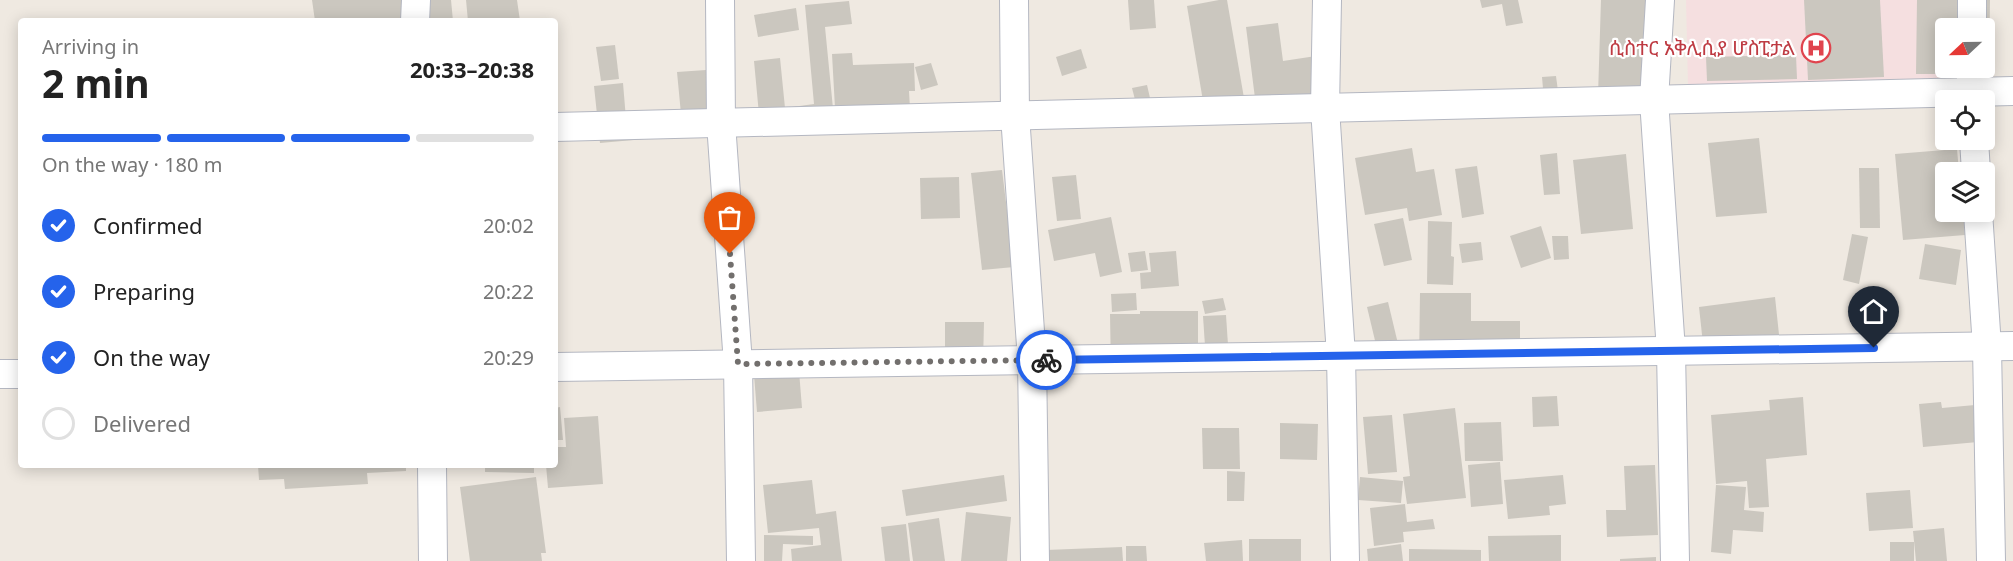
<!DOCTYPE html>
<meta charset="utf-8">
<style>
:root{--surface:#fff;--page:#f6f6f6;--text:#222;--muted:#767676;--line:#e0e0e0;--accent:#2563eb}
body{margin:0;font-family:"Noto Sans","Noto Sans Ethiopic",sans-serif;background:var(--page);color:var(--text);height:100vh;display:flex;flex-direction:column;font-size:22px;white-space:nowrap}
*{box-sizing:border-box;margin:0}
p{font-size:20px;color:var(--muted)}
.icon{flex:none;width:33px;height:33px;fill:none;stroke:currentColor;stroke-width:2;stroke-linecap:round;stroke-linejoin:round}
.map{position:relative;flex:1;overflow:hidden}
.details{position:absolute;left:18px;top:18px;width:540px;height:450px;display:flex;flex-direction:column;background:var(--surface);border-radius:6px;box-shadow:0 3px 15px #0003}
.details>*{flex:none}
.needle{width:39px;rotate:248deg}
.controls{position:absolute;left:1935px;top:18px;display:grid;gap:12px}
.controls a{display:grid;place-items:center;width:60px;height:60px;border-radius:6px;background:var(--surface);box-shadow:0 3px 15px #0003;font-size:30px}
.pin{position:absolute;display:grid;place-items:center;width:51px;height:51px;color:#fff;margin:-62px -26px;border-radius:50% 50% 50% 0;rotate:-45deg;box-shadow:0 0 6px #0007}
.pin .icon{rotate:45deg}
.courier{position:absolute;display:grid;place-items:center;width:60px;height:60px;margin:-30px;border:4px solid #2563eb;border-radius:50%;background:#fff;color:#222;box-shadow:0 2px 8px #0007}
.head em{font-style:normal;font-weight:700}
.head div{display:flex;flex-direction:column-reverse}
.head{display:flex;align-items:center;justify-content:space-between;height:102px;padding:0 24px}
h1{font-size:39px;font-weight:700;line-height:45px}
.bar{display:grid;grid-template-columns:repeat(4,1fr);gap:9px 6px;align-content:center;height:72px;padding:0 24px}
.bar i{height:8px;border-radius:4px;background:var(--line)}
.bar .active{background:var(--accent)}
.bar p{grid-column:span 4}
ol{padding:0 24px;list-style:none}
li{display:flex;align-items:center;gap:18px;height:66px}
li p{margin-inline-start:auto}
li .icon{padding:6px;border-radius:50%;background:var(--accent);color:#fff;stroke-width:4}
li:last-child{color:var(--muted)}
li i{width:33px;height:33px;border:3px solid var(--line);border-radius:50%}
.map>svg:first-child{display:block}
.medical{fill:#f5dfe0}
.building{fill:#cbc7bf;fill-rule:evenodd}
.lines{fill:none;stroke-linecap:round;stroke-linejoin:round}
.minor-casing{stroke:#b4b7c1;stroke-width:30}
.minor{stroke:#fff;stroke-width:28}
.done{stroke:#726f6d;stroke-width:6;stroke-dasharray:0 10.8}
.route{stroke:#2563eb;stroke-width:8}
.labels{text-anchor:middle;stroke-width:4.5;stroke-linejoin:round;paint-order:stroke}
.health-label{font-size:20px;fill:#be3a42;stroke:#fff;text-anchor:end}
</style>
<div class="map">
<svg width="2013" height="561" viewBox="0 0 2013 561">
<rect width="100%" height="100%" fill="#efe9e1"/>
<!-- medical -->
<polygon class="medical" points="1686,0 1971,0 1972,28 1946,28 1946,68 1973,68 1974,81 1688,86"/>
<!-- building -->
<g class="building">
<polygon points="312,0 451,0 453,21 315,21"/>
<polygon points="466,0 517,0 520,21 468,21"/>
<polygon points="1128,0 1154,0 1156,28 1130,30"/>
<polygon points="1219,0 1227,0 1244,98 1204,107 1187,6"/>
<polygon points="1480,0 1518,0 1523,23 1506,26 1502,4 1482,8"/>
<polygon points="1601,0 1646,0 1642,97 1598,95"/>
<polygon points="1804,0 1880,0 1884,77 1808,80"/>
<path d="M 1917,0 L 1990,0 L 1989,74 L 1916,74 ZM 1946,28 L 1984,28 L 1984,68 L 1946,68 Z"/>
<polygon points="849,1 852,24 825,27 835,129 761,136 754,61 780,58 785,108 814,104 805,5"/>
<polygon points="796,8 799,30 758,37 754,15"/>
<polygon points="1278,23 1283,61 1316,56 1322,97 1256,106 1246,27"/>
<polygon points="615,45 619,79 601,81 596,47"/>
<polygon points="1081,49 1087,68 1062,76 1056,57"/>
<polygon points="852,53 853,65 914,63 915,91 909,91 911,126 835,108 832,54"/>
<polygon points="1796,55 1797,79 1707,81 1706,57"/>
<polygon points="931,63 938,85 921,90 915,67"/>
<polygon points="706,70 711,133 600,143 594,86 623,83 626,119 681,114 677,72"/>
<polygon points="1556,76 1559,99 1544,100 1542,77"/>
<polygon points="1147,85 1153,111 1139,115 1132,88"/>
<polygon points="1759,138 1767,213 1716,217 1708,143"/>
<polygon points="1412,148 1416,172 1434,169 1442,215 1409,221 1407,208 1365,215 1355,158"/>
<polygon points="1957,149 1959,172 1946,172 1946,212 1963,212 1965,235 1903,240 1895,154"/>
<polygon points="1557,153 1560,194 1544,195 1540,155"/>
<polygon points="1626,154 1633,229 1581,234 1573,160"/>
<polygon points="1477,166 1484,214 1462,218 1455,169"/>
<polygon points="1859,168 1879,168 1880,228 1860,228"/>
<polygon points="1002,170 1014,267 982,270 971,173"/>
<polygon points="1076,175 1081,219 1057,221 1052,177"/>
<polygon points="959,177 960,218 921,219 920,178"/>
<polygon points="1111,217 1122,272 1100,277 1095,253 1054,261 1048,230"/>
<polygon points="1403,218 1412,260 1384,266 1374,224"/>
<polygon points="1428,221 1452,222 1451,256 1454,257 1453,285 1427,284"/>
<polygon points="1541,226 1551,258 1521,268 1510,236"/>
<polygon points="1852,234 1868,237 1859,284 1843,280"/>
<polygon points="1552,236 1568,236 1569,259 1554,260"/>
<polygon points="1481,242 1483,260 1462,263 1459,244"/>
<polygon points="1925,244 1961,250 1956,285 1919,279"/>
<polygon points="1145,251 1148,270 1131,272 1128,253"/>
<polygon points="1176,251 1179,286 1141,289 1140,273 1151,272 1149,253"/>
<polygon points="1136,293 1137,310 1112,312 1111,294"/>
<polygon points="1420,293 1471,293 1471,321 1520,321 1520,363 1419,363"/>
<polygon points="1775,297 1780,344 1704,353 1699,307"/>
<polygon points="1223,298 1226,310 1205,314 1202,301"/>
<polygon points="1388,302 1399,348 1378,353 1367,307"/>
<polygon points="1140,311 1198,311 1198,356 1111,370 1110,314 1140,314"/>
<polygon points="1226,315 1228,345 1205,346 1203,316"/>
<polygon points="945,322 984,322 983,363 945,363"/>
<polygon points="799,371 802,408 757,412 754,375"/>
<polygon points="1557,396 1559,426 1533,427 1532,397"/>
<polygon points="1803,397 1807,455 1766,459 1769,507 1749,508 1747,481 1716,484 1711,415 1770,410 1769,400"/>
<polygon points="1941,402 1942,408 1986,404 1989,441 1923,447 1919,404"/>
<polygon points="560,407 563,440 555,440 555,408"/>
<polygon points="1455,408 1466,498 1407,504 1403,477 1410,476 1403,414"/>
<polygon points="1392,415 1397,472 1368,474 1363,417"/>
<polygon points="598,416 603,484 548,488 546,465 555,465 555,447 566,447 564,418"/>
<polygon points="1501,422 1503,461 1465,461 1464,423"/>
<polygon points="1280,423 1318,424 1317,460 1280,459"/>
<polygon points="1202,428 1239,428 1240,469 1203,469"/>
<polygon points="1500,462 1503,504 1471,507 1468,465"/>
<polygon points="258,465 406,465 406,471 367,473 368,484 285,489 284,479 259,480"/>
<polygon points="485,465 534,465 534,473 485,472"/>
<polygon points="1655,465 1658,535 1607,537 1606,510 1626,510 1624,466"/>
<polygon points="1227,471 1245,472 1244,501 1227,501"/>
<polygon points="1004,475 1007,501 906,516 902,490"/>
<polygon points="1563,475 1566,504 1549,506 1550,515 1508,519 1504,480"/>
<polygon points="536,477 546,553 541,553 542,561 470,561 460,487"/>
<polygon points="1360,477 1403,481 1401,503 1358,500"/>
<polygon points="812,480 816,514 836,511 842,561 792,561 791,549 821,545 819,528 768,533 763,485"/>
<polygon points="1716,485 1746,487 1744,510 1764,512 1763,532 1733,530 1731,554 1711,552"/>
<polygon points="1910,490 1913,528 1869,531 1866,493"/>
<polygon points="1405,504 1407,522 1433,519 1435,529 1403,532 1404,542 1374,546 1370,508"/>
<polygon points="966,512 1011,517 1007,561 961,561"/>
<polygon points="939,518 945,561 913,561 908,523"/>
<polygon points="906,524 910,561 885,561 881,527"/>
<polygon points="1944,528 1947,561 1916,561 1913,531"/>
<polygon points="764,535 813,536 813,545 783,544 782,561 764,561"/>
<polygon points="1561,535 1561,561 1489,561 1488,536"/>
<rect x="1249" y="539" width="52" height="22"/>
<polygon points="1242,540 1243,561 1206,561 1204,543"/>
<rect x="1890" y="542" width="24" height="19"/>
<polygon points="1401,544 1403,561 1368,561 1367,549"/>
<polygon points="1126,546 1146,546 1147,561 1126,561"/>
<polygon points="1122,547 1123,561 1047,561 1046,550"/>
<polygon points="1409,549 1481,550 1481,561 1409,561"/>
<polygon points="1656,557 1656,561 1620,561 1620,559"/>
</g>
<g class="lines">
<!-- minor casing -->
<g class="minor-casing">
<g id="minor">
<polyline points="720,0 721,123 738,364 741,561"/>
<polyline points="1014,0 1015,115 1032,360 1035,561"/>
<polyline points="1327,0 1325,108 1341,356 1345,561"/>
<polyline points="1660,0 1654,100 1671,351 1675,561"/>
<polyline points="415,21 416,0"/>
<polyline points="1972,28 1972,0"/>
<polyline points="1971,68 1971,100"/>
<polyline points="555,127 2013,91"/>
<polyline points="1974,140 1976,172"/>
<polyline points="1978,212 1987,347 1991,561"/>
<polyline points="555,367 2013,346"/>
<polyline points="0,374 21,374"/>
<polyline points="432,465 433,561"/>
</g>
</g>
<!-- minor -->
<use href="#minor" class="minor"/>
</g>
<g class="lines">
<!-- done -->
<polyline class="done" points="730,254 738,364 1046,360"/>
<!-- route -->
<polyline class="route" points="1046,360 1874,348"/>
</g>
<!-- icons -->
<defs>
<g id="hospital-ring" transform="scale(1.5)"><circle r="9.5" fill="#fff" stroke="#e0444e" stroke-width="1.5"/><path d="M-5-5h3v3.5h4V-5h3V5h-3V1.5h-4V5h-3Z" fill="#e0444e"/></g>
</defs>
<g fill-rule="evenodd">
<use href="#hospital-ring" x="1816" y="48"/>
</g>
<g class="labels">
<!-- health labels -->
<g class="health-label">
<text x="1795" y="55">ሲስተር አቅሊሲያ ሆስፒታል</text>
</g>
</g>
</svg>
<div class="controls">
<a><svg class="needle" viewBox="-14 -14 28 28"><path d="M0-13l5 13h-10z" fill="#e53935"/><path d="M0 13l5-13h-10z" fill="#767676"/></svg></a>
<a><svg class="icon" aria-label="locate" viewBox="0 0 24 24"><circle cx="12" cy="12" r="6"/><path d="M12 2v4M12 18v4M2 12h4M18 12h4"/></svg></a>
<a><svg class="icon" aria-label="layers" viewBox="0 0 24 24"><path d="M12 4l9 5-9 5-9-5zM3 14l9 5 9-5"/></svg></a>
</div>
<div class="pin" style="left:730px;top:254px;background:#ea580c"><svg class="icon" aria-label="bag" viewBox="0 0 24 24"><path d="M5 8h14l-1 12H6zM9 8a3 3 0 0 1 6 0"/></svg></div>
<div class="pin" style="left:1874px;top:348px;background:#1f2937"><svg class="icon" aria-label="home" viewBox="0 0 24 24"><path d="M3 11l9-7 9 7M6 9v11h12V9"/></svg></div>
<div class="courier" style="left:1046px;top:360px"><svg class="icon" aria-label="bike" viewBox="0 0 24 24"><circle cx="6" cy="16" r="4"/><circle cx="18" cy="16" r="4"/><path d="M6 16l4-8h5l3 8M10 8l3 8H6M13 5h3"/></svg></div>
<section class="details">
<div class="head"><div><h1>2 min</h1><p>Arriving in</p></div><em>20:33–20:38</em></div>
<div class="bar"><i class="active"></i><i class="active"></i><i class="active"></i><i></i><p>On the way · 180 m</p></div>
<ol>
<li><svg class="icon" aria-label="check" viewBox="0 0 24 24"><path d="M5 12l5 5 9-10"/></svg>Confirmed<p>20:02</p></li>
<li><svg class="icon" aria-label="check" viewBox="0 0 24 24"><path d="M5 12l5 5 9-10"/></svg>Preparing<p>20:22</p></li>
<li><svg class="icon" aria-label="check" viewBox="0 0 24 24"><path d="M5 12l5 5 9-10"/></svg>On the way<p>20:29</p></li>
<li><i></i>Delivered</li>
</ol>
</section>
</div>
